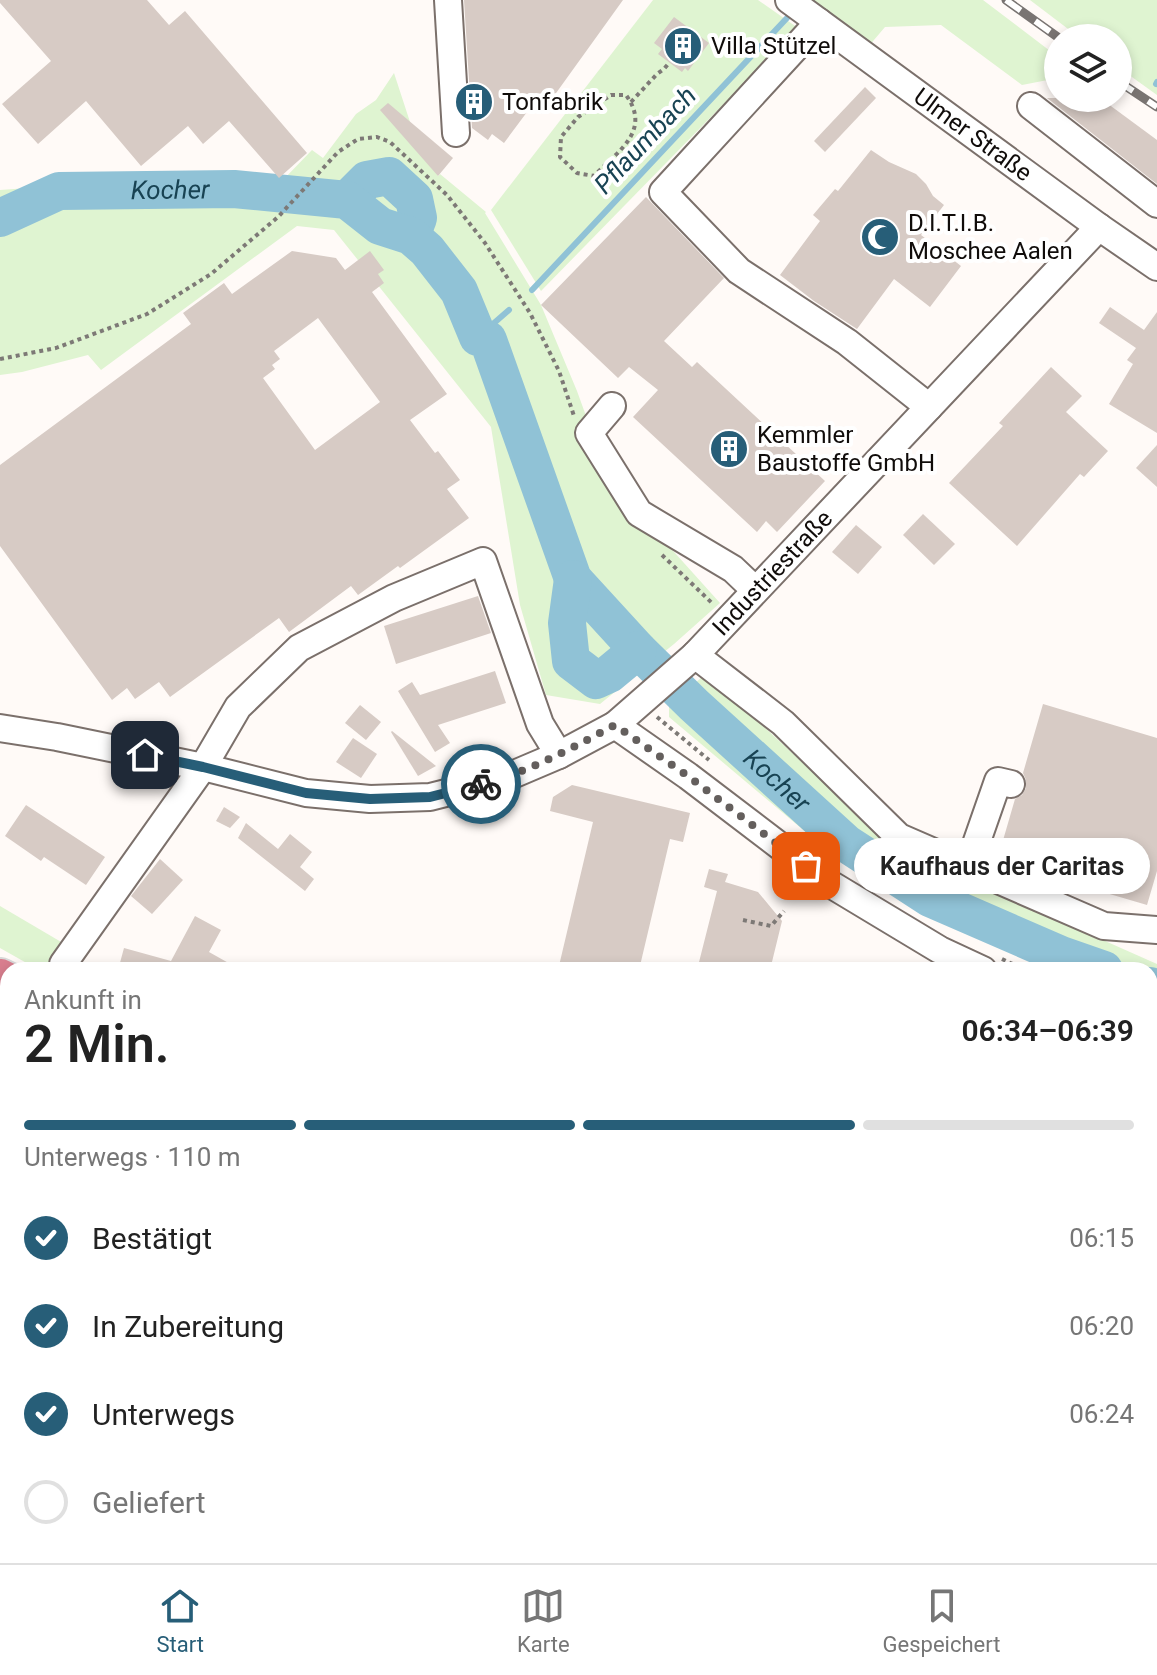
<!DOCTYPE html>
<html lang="de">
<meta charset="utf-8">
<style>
:root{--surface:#fff;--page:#f2f2f2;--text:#222;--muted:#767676;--line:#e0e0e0;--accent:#275e78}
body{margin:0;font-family:Roboto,sans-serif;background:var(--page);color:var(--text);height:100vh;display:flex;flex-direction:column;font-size:30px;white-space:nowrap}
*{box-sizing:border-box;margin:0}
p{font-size:26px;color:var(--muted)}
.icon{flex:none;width:44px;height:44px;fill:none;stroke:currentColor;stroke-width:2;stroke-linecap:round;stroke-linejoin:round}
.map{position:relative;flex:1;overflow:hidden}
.panel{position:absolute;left:0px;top:962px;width:1158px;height:602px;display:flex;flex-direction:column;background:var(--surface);border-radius:24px 24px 0 0;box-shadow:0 4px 12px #0003}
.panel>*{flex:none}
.controls{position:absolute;left:1044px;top:24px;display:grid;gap:16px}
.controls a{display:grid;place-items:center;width:88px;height:88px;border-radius:50%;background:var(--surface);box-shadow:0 4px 12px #0003;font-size:40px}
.pin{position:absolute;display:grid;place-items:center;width:68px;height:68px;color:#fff;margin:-34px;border-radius:16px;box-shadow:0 4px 12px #0006}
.courier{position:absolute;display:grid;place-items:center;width:80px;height:80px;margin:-40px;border:6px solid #275e78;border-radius:50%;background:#fff;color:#222;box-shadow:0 2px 10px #0007}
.bubble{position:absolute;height:56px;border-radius:28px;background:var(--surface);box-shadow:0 4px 12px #0003;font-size:26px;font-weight:600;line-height:56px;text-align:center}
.overview em{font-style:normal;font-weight:600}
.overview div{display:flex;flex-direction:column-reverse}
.overview{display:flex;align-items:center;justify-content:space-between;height:136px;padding:0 24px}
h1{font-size:52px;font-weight:600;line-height:60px}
.bar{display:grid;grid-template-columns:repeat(4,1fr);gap:12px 8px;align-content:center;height:96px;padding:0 24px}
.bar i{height:10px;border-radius:6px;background:var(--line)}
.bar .on{background:var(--accent)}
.bar p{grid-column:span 4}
ol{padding:0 24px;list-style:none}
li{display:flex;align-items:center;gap:24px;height:88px}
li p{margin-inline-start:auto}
li .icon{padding:8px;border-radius:50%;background:var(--accent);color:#fff;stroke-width:4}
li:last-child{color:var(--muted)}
li i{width:44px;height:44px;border:4px solid var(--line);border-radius:50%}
.menu{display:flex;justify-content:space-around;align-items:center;height:112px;border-top:2px solid var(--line);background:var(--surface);font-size:22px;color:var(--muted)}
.menu a{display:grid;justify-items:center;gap:4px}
.menu .on{color:var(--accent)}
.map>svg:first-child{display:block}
.green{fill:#dff4d1;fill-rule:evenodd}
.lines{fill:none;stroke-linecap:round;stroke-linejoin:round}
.stream{stroke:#90c2d6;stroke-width:6}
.river{stroke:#90c2d6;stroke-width:38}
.building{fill:#d7cbc5;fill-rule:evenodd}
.minor-casing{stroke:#7b706b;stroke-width:30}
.highway-casing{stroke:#d9d8d8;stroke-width:42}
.path{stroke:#7d7976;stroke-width:4;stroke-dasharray:4 4;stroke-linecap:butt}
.minor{stroke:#fff;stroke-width:26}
.highway{stroke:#d87e8e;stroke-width:38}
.rail-casing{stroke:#797472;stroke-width:9}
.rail{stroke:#fff;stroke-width:6;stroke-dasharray:18;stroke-linecap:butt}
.done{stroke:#645f5d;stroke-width:8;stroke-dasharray:0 14.4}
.route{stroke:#275e78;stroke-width:10}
.labels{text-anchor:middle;stroke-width:8;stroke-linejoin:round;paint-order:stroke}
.poi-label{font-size:24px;fill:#100c0a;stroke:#fff;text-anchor:start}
.street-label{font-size:24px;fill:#100c0a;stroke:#fff}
.water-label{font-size:26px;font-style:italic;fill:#184353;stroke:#fff}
</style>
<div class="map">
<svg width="1157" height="1563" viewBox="0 0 1157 1563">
<rect width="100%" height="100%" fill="#fffaf7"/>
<!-- green -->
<g class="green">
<polygon points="653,0 758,0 798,28 541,291 491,210"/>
<polygon points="803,0 983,0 1058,57 1058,78 1022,85 941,25 885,27 868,47"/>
<polygon points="1030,0 1157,0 1157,95 1118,67 1118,38 1080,38"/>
<path d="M 394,73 L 410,122 L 438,176 L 440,174 L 486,212 L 485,213 L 541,305 L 577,391 L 611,485 L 639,513 L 720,603 L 674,644 L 600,704 L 546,695 L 520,605 L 491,427 L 334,230 L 297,226 L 101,370 L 88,355 L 22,372 L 0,375 L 0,190 L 220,174 L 281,182 L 312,150 L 323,158 L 356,114 L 376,100 ZM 300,182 L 327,188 L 311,208 L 281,204 Z"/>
<polygon points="709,676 895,848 1157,964 1157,1005 1150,1003 1150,970 1064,970 963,931 840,861 669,717 669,706 702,677"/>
<polygon points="0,906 68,946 51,970 39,970 0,948"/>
<polygon points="0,999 8,1003 8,1463 0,1465"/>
<polygon points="1150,1336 1157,1338 1157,1563 679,1563 681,1556 1150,1556"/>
</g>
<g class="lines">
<!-- stream -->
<g class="stream">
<polyline points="1156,84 1157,82"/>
<polyline points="532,290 787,18"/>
<polyline points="478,337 509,310"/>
</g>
<!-- river -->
<g class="river">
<polyline points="347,200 367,180 389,176 414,199 418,218 411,236"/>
<path id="s1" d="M 0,218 L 59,191 L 234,189 L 347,200 L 380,226 L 411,236 L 427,250 L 459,291 L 478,337 L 488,340 L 573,579 L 638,650 L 694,705 L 847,844 L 930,898 L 1061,955 L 1104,970"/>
<polyline points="573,579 567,623 571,661 596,680 609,674 638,650"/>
<polyline points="1150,986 1157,988"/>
</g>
</g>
<!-- building -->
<g class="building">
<polygon points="0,0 147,0 169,25 185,11 307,153 279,178 229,121 203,144 188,126 141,166 86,101 38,144 2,104 51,61 0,3"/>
<polygon points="464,0 623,0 541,114 530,108 504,143 492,134 488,140 472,128"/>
<polygon points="674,17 709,43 688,71 685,68 682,72 658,54 662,49 654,43"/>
<polygon points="865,87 876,98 825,152 814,141"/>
<polygon points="1047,98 1100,98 1157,140 1157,184"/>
<polygon points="388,103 453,158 438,176 380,110"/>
<polygon points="871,150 889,162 916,174 926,184 933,196 944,205 921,235 961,266 930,307 894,279 857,329 814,301 780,275 820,221 813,215 835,189 838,191"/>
<polygon points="646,197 724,278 664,341 692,367 697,362 825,481 777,532 766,521 757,532 633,417 658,390 629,367 618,378 541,305"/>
<path d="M 292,251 L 336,258 L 345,270 L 370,251 L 384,270 L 378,274 L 384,283 L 372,292 L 447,394 L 410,420 L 435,453 L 438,451 L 460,480 L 447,489 L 469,518 L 400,568 L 398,566 L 358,595 L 351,586 L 289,632 L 279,618 L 170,697 L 159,682 L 135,699 L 127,688 L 112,700 L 0,546 L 0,465 L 191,324 L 183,313 L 224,283 L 232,294 ZM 318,318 L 380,402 L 315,450 L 263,378 L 275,369 L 272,365 L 280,359 L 274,351 Z"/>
<polygon points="1110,307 1144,330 1157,312 1157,433 1109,404 1133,364 1127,360 1136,348 1099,323"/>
<polygon points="1051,367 1082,396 1066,412 1108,451 1084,477 1080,474 1017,546 949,483 1003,426 999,423"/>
<polygon points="1157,445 1157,487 1136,468"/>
<polygon points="923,514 955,544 934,565 903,535"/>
<polygon points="856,525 882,547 858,574 832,552"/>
<polygon points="478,596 491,633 396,664 384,626"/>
<polygon points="495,671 506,703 438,725 450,743 435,752 398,691 412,682 420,695"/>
<polygon points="1043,704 1157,738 1157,871 1147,905 997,861 1015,799 1022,795 1026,788 1026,780 1023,773"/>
<polygon points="360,705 381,722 366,740 345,723"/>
<polygon points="392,731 436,766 418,776 391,732"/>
<polygon points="353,738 377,754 361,778 336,762"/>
<polygon points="572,785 690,813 683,842 670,839 639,970 558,970 593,822 550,811 553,797"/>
<polygon points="26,805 105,857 86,885 44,857 41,861 5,836"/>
<polygon points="224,807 240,817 230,828 216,821"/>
<polygon points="246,823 278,849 290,834 312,852 300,867 314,879 305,891 238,838"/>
<polygon points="160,859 183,880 152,914 131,896"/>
<polygon points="709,869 728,874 725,882 758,892 782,921 770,970 697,970 717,891 704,887"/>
<polygon points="195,916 221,930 209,952 241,970 118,970 124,948 171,961"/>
</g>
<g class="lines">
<!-- minor casing -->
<g class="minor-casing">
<g id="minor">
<polyline points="448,0 456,133"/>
<path id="s2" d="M 789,0 L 1099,227 L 1157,267"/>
<polyline points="819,22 663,192 739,271 847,342 929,407"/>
<polyline points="1031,106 1157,204"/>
<polyline points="612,406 589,433 639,513 733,569 755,590"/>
<polyline points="695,655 783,723 899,837 1104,926 1157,930"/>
<polyline points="615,725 688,776 827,882 940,950 983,970"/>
<path id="s3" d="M 0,728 L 57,737 L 203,767 L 306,793 L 370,799 L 430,797 L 505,778 L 559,755 L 615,725 L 695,655 L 1099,227"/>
<polyline points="968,867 998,781 1011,784"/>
<polyline points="63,964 203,767 238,707 299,648 394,598 483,561 540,724 559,755"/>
<polyline points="1150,1035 1157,1038"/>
<polyline points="0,1483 8,1481"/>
<polyline points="633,1556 651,1561"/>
</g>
</g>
<!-- highway casing -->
<g class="highway-casing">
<g id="highway">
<polyline points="0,978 8,982"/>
<polyline points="1150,1322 1157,1324"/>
</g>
</g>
<!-- path -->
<g class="path">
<path d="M 611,95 L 626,95 C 652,131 618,151 594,176 L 577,173 L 560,157 L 561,137 L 578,117 Z"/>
<polyline points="631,102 657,74 664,69 669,63"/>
<polyline points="0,359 56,348 147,314 211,274 278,217 338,152 358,139 377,137 390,142 447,195 485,243 530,313 559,371 574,416"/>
<polyline points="662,555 713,604"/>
<polyline points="657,717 709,760"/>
<polyline points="743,920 771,926 784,911"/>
<polyline points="1002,959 1025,970"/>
</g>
<!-- minor -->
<use href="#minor" class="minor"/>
<!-- highway -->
<use href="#highway" class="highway"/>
<!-- rail casing -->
<g class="rail-casing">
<g id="rail">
<polyline points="1006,0 1059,38"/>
<polyline points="1118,81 1157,107"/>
</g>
</g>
<!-- rail -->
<use href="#rail" class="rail"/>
</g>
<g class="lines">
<!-- done -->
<path class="done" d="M 481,784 C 529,772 572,748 615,725 L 688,776 L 806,866"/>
<!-- route -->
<polyline class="route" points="145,755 203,767 306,793 370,799 430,797 481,784"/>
</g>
<!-- icons -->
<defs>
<g id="building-disc" transform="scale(2)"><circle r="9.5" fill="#275e78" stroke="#fff"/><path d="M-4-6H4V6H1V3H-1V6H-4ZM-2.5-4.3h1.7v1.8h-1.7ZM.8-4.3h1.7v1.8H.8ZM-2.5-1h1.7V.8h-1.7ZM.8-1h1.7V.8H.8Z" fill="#fff"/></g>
<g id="mosque-disc" transform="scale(2)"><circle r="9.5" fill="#275e78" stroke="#fff"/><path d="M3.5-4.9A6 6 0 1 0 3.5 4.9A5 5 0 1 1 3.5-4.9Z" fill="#fff"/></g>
</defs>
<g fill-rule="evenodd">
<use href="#building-disc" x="683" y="46"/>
<use href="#building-disc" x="474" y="102"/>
<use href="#mosque-disc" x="880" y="237"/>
<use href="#building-disc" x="729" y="449"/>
</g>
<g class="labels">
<!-- poi labels -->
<g class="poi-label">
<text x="711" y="54">Villa Stützel</text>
<text x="502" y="110">Tonfabrik</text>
<text x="908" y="231">D.I.T.I.B.<tspan x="908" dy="28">Moschee Aalen</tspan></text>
<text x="757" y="443">Kemmler<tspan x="757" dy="28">Baustoffe GmbH</tspan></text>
</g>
<!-- street labels -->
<g class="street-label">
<text dy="8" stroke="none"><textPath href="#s2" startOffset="228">Ulmer Straße</textPath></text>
<text dy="8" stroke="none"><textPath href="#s3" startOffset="856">Industriestraße</textPath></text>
</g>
<!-- water labels -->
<g class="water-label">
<text transform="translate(645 140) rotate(-47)" y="9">Pflaumbach</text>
<text dy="9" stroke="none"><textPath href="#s1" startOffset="176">Kocher</textPath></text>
<text dy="9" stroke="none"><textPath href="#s1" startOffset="1102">Kocher</textPath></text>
</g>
</g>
</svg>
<div class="controls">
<a><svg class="icon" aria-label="layers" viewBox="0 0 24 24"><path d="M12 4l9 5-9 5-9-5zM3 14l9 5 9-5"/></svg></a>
</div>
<div class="pin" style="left:806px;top:866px;background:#ea580c"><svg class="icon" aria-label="bag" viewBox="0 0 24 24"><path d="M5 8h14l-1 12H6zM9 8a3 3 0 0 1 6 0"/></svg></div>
<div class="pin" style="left:145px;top:755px;background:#1f2937"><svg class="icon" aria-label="home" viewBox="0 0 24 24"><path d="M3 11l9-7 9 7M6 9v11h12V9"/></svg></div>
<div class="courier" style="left:481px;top:784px"><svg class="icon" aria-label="bike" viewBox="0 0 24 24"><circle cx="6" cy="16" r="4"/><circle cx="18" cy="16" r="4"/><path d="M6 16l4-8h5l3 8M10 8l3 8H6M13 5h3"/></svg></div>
<div class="bubble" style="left:854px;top:838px;width:296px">Kaufhaus der Caritas</div>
<section class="panel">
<div class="overview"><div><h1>2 Min.</h1><p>Ankunft in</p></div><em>06:34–06:39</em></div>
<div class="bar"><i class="on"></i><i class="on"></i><i class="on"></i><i></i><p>Unterwegs · 110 m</p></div>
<ol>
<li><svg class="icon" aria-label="check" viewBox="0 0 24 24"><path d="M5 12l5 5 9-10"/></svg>Bestätigt<p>06:15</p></li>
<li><svg class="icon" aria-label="check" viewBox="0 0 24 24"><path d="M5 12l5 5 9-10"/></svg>In Zubereitung<p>06:20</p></li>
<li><svg class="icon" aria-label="check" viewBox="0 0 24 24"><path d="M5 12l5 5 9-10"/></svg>Unterwegs<p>06:24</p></li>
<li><i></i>Geliefert</li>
</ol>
</section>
</div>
<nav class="menu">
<a class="on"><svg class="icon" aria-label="home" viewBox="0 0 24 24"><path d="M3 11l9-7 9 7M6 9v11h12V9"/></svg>Start</a>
<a><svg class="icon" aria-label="map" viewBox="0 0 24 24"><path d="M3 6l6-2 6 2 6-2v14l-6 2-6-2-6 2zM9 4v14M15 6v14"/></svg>Karte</a>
<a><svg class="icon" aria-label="saved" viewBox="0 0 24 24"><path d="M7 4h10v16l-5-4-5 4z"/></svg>Gespeichert</a>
</nav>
